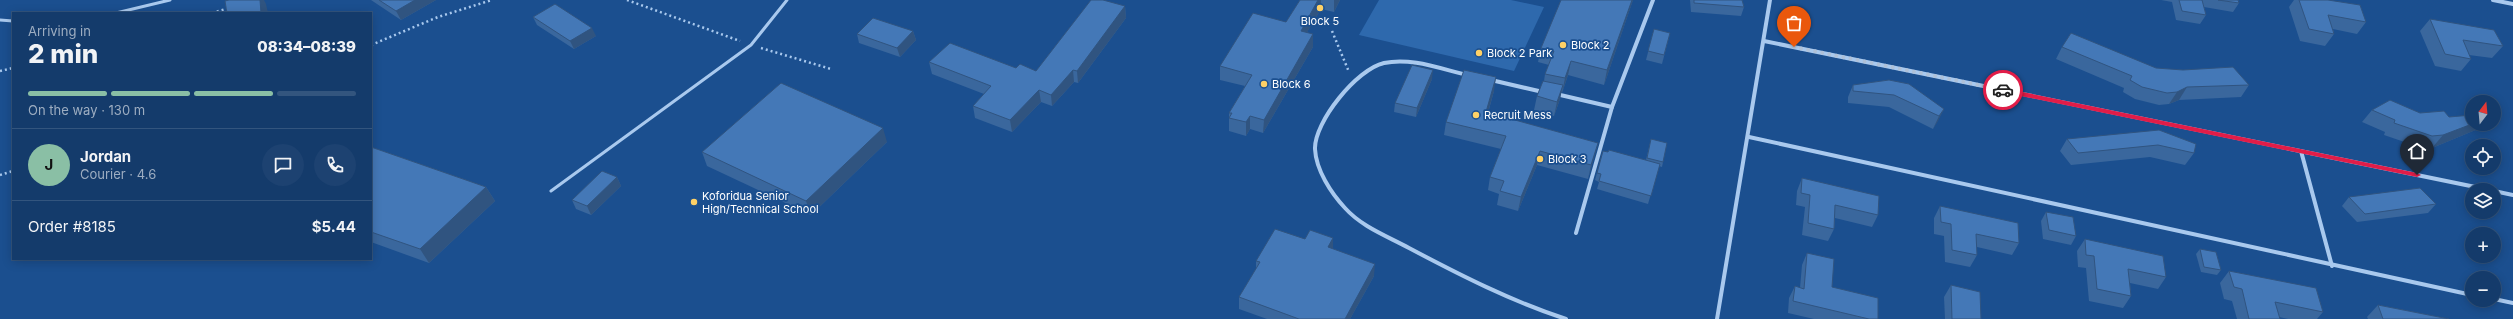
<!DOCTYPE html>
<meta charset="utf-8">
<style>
:root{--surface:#143b6b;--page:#1d4271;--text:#f1f3f6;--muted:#9dadc1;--line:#33557e;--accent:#8abfa5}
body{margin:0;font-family:Inter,sans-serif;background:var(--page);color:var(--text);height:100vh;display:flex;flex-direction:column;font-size:15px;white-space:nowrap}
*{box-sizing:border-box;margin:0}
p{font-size:13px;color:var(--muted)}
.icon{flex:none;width:22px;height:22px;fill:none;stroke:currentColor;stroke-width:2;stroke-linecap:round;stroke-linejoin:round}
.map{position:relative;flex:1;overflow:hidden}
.sheet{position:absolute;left:12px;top:12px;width:360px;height:248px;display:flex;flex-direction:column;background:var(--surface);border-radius:0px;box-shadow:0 2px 10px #0003,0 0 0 1px var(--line)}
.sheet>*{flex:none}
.needle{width:26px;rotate:16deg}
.tools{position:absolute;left:2465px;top:95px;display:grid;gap:8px}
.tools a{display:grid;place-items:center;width:36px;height:36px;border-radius:50%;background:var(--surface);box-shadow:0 2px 10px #0003,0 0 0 1px var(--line);font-size:20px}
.pin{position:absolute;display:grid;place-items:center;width:34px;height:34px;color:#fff;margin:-41px -17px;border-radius:50% 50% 50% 0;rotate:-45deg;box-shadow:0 0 4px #0007}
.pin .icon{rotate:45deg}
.courier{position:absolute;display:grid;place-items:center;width:40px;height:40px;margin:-20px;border:3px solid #e11d48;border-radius:50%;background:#fff;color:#222;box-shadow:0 1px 5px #0007}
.headline em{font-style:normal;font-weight:800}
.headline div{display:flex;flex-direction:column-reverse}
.headline{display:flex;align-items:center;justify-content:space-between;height:68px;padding:0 16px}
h1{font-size:26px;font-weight:800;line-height:30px}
.bar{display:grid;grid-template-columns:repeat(4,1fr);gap:6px 4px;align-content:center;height:48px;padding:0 16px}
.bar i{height:5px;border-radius:3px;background:var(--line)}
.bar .selected{background:var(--accent)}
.bar p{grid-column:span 4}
.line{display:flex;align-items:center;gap:10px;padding:0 16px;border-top:1px solid var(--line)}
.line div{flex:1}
.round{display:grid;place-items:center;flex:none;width:42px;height:42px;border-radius:21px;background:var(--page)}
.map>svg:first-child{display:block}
.green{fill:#2e69ad}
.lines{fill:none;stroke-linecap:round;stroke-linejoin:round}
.path{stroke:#a9c9ee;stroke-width:2.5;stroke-dasharray:2 3;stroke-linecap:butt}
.lane{stroke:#a9c9ee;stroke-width:3}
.street{stroke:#a9c9ee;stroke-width:4}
.wall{fill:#3a679d}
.shaded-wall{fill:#305480}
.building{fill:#4478b7;stroke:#305480}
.route{fill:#e11d48}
.done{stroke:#afc1d8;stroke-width:4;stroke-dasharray:0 7.2}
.poi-dot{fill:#ffd166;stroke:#1b4f8f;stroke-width:1.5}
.labels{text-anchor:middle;stroke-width:3.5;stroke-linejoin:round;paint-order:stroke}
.poi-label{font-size:11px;fill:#fff;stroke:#1b4f8f;text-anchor:start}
</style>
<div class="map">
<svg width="2513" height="319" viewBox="0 0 2513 319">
<rect width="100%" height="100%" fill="#1b4f8f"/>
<!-- green -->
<polygon class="green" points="1379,0 1511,0 1544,7 1514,71 1359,35"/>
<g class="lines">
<!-- path -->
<g class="path">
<polyline points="627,0 740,41"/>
<polyline points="212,13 229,8"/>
<polyline points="1332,31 1349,72"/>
<polyline points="371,45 438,17 492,0"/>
<polyline points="761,48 831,69"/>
<polyline points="0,71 13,68"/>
<polyline points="0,175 13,171"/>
</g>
<!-- lane -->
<g class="lane">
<polyline points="116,13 170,0"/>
<polyline points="0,20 13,21"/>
<polyline points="551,191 751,45 787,0"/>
</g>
<!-- street -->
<g class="street">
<polyline points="2493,0 2513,4"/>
<polyline points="1764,41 2490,190"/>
<path d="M 1467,75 C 1441,69 1411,57 1384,63 C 1357,69 1314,122 1315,149 C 1316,170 1331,193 1345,208 C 1362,227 1387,236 1409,248 C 1460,275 1511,301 1566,319"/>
<polyline points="1491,80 1543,92"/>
<polyline points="1556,94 1612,107"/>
<polyline points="1749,137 2472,295"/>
<polyline points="2301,151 2332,266"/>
<polyline points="2494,191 2513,195"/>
<polyline points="1576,233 1612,107 1653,0"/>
<polyline points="2494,299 2513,303"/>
<polyline points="1717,319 1770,0"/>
</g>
</g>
<!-- wall -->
<g class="wall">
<polygon points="371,0 436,0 401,20"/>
<polygon points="1300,0 1340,0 1334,12 1321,9 1307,32 1313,47 1263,133 1250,129 1246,136 1229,131 1229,113 1245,86 1220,80 1220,66 1286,22"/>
<polygon points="1633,0 1604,85 1568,75 1562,93 1561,92 1560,99 1554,116 1534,110 1537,96 1544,81 1545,74 1549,65 1538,62 1541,48"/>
<polygon points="1690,0 1742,0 1744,7 1741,16 1691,12"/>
<polygon points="2161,0 2238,0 2239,3 2233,12 2204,7 2206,15 2200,24 2176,20 2172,2"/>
<polygon points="2294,0 2328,0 2366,22 2357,34 2333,29 2334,34 2325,46 2300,41 2289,7"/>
<polygon points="1125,6 1126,18 1078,83 1074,82 1052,106 1041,102 1012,132 975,118 973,106 984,94 932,74 929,62 1036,71"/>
<polygon points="533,17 596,36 574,49 537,25"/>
<polygon points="2430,19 2503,46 2492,58 2469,55 2471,59 2461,71 2435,66 2420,31"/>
<polygon points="1654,29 1670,33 1662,64 1646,60"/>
<polygon points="913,31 916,40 900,57 859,43 857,34"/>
<polygon points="2062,47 2156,68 2249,85 2241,97 2179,100 2169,104 2159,105 2135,99 2123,92 2124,88 2056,59"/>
<polygon points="1432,79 1416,117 1394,112 1395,103"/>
<polygon points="1889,80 1944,109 1933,129 1889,107 1848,103 1848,97 1853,85"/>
<polygon points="1494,91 1488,113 1598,143 1588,179 1537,165 1518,211 1497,205 1499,194 1488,190 1490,177 1501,149 1444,135 1446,122"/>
<polygon points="2372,110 2420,113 2449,117 2472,124 2483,124 2478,129 2432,148 2422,148 2384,135 2385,132 2362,122"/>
<polygon points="1651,139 1663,162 1662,167 1659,166 1648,204 1597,189 1599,182 1595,180 1603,151 1646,160"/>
<polygon points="2067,139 2196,144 2194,153 2185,165 2150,157 2071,165 2060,151"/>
<polygon points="887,142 811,215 707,166 702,152"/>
<polygon points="371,147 486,187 495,201 429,263 371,242"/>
<polygon points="617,177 621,186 591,215 576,209 572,200"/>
<polygon points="1802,178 1878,215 1872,227 1835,218 1834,229 1828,241 1802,235 1805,207 1796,205 1797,191"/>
<polygon points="2349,197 2436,204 2428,213 2357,222 2342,206"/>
<polygon points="1940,206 2019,243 2012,255 1977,247 1977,255 1970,267 1945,262 1944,236 1934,234 1934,218"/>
<polygon points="2046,212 2076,236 2071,245 2043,239 2041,221"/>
<polygon points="2085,239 2166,277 2158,289 2130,283 2131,296 2123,308 2089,301 2086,268 2078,267 2077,251"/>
<polygon points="1333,249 1374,276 1350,319 1267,319 1239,309 1239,297 1256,269 1256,261"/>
<polygon points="2200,249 2221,270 2217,275 2201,272 2196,254"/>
<polygon points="1807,253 1832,287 1878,319 1814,319 1788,313 1789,298 1795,286 1800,288 1802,265"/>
<polygon points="2229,271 2323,312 2317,319 2288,319 2279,317 2280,319 2237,319 2232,301 2224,299 2220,283"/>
<polygon points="1951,285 1981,319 1945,319 1944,297"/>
<polygon points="2378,305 2449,319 2368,319 2367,317"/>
</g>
<!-- shaded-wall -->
<g class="shaded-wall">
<polygon points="260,0 264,0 266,4 268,13 261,13"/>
<polygon points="415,0 436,0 401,20 396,11"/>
<polygon points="1318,0 1321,0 1321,9 1300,44 1301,31"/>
<polygon points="1334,0 1340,0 1334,12"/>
<polygon points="1632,0 1633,0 1604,85 1607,70"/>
<polygon points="1125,6 1126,18 1078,83 1077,71"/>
<polygon points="592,28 596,36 574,49 570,41"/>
<polygon points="913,31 916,40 900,57 897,48"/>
<polygon points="1313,34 1313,47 1263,133 1264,120"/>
<polygon points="1571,61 1568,75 1562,93 1565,78"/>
<polygon points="1073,70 1074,82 1052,106 1051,95"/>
<polygon points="1433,70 1432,79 1416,117 1417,108"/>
<polygon points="1496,77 1494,91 1484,126 1486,112"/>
<polygon points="1563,85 1560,99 1554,116 1557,102"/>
<polygon points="2187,87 2179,100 2169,104 2177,92"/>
<polygon points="1039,90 1041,102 1012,132 1010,120"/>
<polygon points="1944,109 1938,121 1933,129 1939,116"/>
<polygon points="1250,116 1250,129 1246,136 1246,122"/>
<polygon points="2472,124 2483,124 2478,129 2432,148 2443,135"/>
<polygon points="883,128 887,142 811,215 806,201"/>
<polygon points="1598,143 1594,157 1588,179 1591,165"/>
<polygon points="1540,151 1537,165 1518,211 1521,197"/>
<polygon points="617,177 621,186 591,215 587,206"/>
<polygon points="486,187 495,201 429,263 420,249"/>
<polygon points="1333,238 1333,250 1328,247"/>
<polygon points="1375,264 1374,276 1350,319 1345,319"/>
</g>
<!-- building -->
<g class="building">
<polygon points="229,0 260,0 261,13 227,13 225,1"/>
<polygon points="379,0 415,0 396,11"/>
<polygon points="1091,0 1103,0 1125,6 1077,71 1073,70 1051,95 1039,90 1010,120 973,106 991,86 929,62 950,43 1016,68 1020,64 1036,71"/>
<polygon points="1300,0 1318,0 1301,31 1313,34 1264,120 1250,116 1246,122 1229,118 1232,113 1229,113 1252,75 1220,66 1253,13 1286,22"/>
<polygon points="1561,0 1632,0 1607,70 1571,61 1565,78 1545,74 1554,51 1541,48"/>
<polygon points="1694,0 1742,0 1744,7 1694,3"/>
<polygon points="2179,0 2202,0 2206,15 2182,11"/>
<polygon points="2218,0 2238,0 2239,3"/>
<polygon points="2299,0 2328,0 2360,5 2366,22 2328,15 2334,34 2309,29"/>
<polygon points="555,4 592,28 570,41 533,17"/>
<polygon points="873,18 913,31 897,48 857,34"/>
<polygon points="2430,19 2494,30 2503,46 2463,40 2471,59 2445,54"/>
<polygon points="1654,29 1670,33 1664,55 1648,51"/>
<polygon points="2071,33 2156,68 2183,70 2233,67 2249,85 2187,87 2177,92 2167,93 2142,87 2130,80 2132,76 2062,47"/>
<polygon points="1412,65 1433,70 1417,108 1395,103"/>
<polygon points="1464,70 1496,77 1486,112 1598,143 1591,165 1540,151 1521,197 1500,191 1504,181 1490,177 1506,136 1446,122"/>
<polygon points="1889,80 1909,84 1944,109 1939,116 1894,95 1853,91 1853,85"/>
<polygon points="1543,81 1563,85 1557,102 1537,96"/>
<polygon points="781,83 883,128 806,201 702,152"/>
<polygon points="2390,100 2420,113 2444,111 2449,117 2472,115 2472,124 2443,135 2432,136 2394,123 2395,120 2372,110"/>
<polygon points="2159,130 2196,144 2194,153 2158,145 2078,153 2067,139"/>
<polygon points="1651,139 1667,143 1663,162 1647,158"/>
<polygon points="371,147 486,187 420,249 371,232"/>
<polygon points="1609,150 1660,164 1651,196 1599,181 1601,174 1597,173 1603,151 1608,152"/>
<polygon points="602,171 617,177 587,206 572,200"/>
<polygon points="1802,178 1879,196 1878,215 1835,205 1834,229 1808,223 1810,195 1801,193"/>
<polygon points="2420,188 2436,204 2365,214 2349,197"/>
<polygon points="1940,206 2018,223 2019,243 1976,234 1977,255 1952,250 1951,224 1941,222"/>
<polygon points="2046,212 2073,217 2076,236 2049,230"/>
<polygon points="1275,229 1305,239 1310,230 1333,238 1328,247 1375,264 1345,319 1299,319 1239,297 1260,262 1256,261"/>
<polygon points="2085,239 2163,256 2166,277 2128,269 2131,296 2097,289 2094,256 2086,255"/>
<polygon points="2200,249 2216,252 2221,270 2204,267"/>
<polygon points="1807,253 1834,259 1832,287 1878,298 1878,319 1869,319 1793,301 1795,286 1804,289"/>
<polygon points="2229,271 2316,288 2323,312 2275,302 2280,319 2249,319 2242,289 2234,287"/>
<polygon points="1951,285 1980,292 1981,319 1952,319"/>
<polygon points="2378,305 2449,319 2383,319"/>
</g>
<!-- route -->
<polygon class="route" points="2003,88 2417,173 2421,175 2417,177 2001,92"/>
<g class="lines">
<!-- done -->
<polyline class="done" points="1794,47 2003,90"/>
</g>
<!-- markers -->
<g class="poi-dot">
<circle cx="1320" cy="8" r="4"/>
<circle cx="1563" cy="45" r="4"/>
<circle cx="1479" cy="53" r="4"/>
<circle cx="1264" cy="84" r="4"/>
<circle cx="1476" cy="115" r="4"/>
<circle cx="1540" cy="159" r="4"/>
<circle cx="694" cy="202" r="4"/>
</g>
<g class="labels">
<!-- poi labels -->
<g class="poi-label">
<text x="1320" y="25" text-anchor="middle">Block 5</text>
<text x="1571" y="49">Block 2</text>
<text x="1487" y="57">Block 2 Park</text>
<text x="1272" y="88">Block 6</text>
<text x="1484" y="119">Recruit Mess</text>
<text x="1548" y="163">Block 3</text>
<text x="702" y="200">Koforidua Senior<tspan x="702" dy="13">High/Technical School</tspan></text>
</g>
</g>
</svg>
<div class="tools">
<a><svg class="needle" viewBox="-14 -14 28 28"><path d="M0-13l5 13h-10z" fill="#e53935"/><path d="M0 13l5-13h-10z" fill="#9dadc1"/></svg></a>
<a><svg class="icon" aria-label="locate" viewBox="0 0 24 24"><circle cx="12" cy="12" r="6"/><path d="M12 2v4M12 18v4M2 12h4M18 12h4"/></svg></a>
<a><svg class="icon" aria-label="layers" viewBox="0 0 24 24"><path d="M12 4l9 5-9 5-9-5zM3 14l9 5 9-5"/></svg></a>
<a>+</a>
<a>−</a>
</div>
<div class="pin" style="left:1794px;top:47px;background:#ea580c"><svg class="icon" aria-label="bag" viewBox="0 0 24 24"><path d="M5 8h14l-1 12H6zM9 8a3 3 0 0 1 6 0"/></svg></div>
<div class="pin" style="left:2417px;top:175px;background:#1f2937"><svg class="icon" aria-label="home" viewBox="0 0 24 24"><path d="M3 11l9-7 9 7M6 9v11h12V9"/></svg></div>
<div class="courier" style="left:2003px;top:90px"><svg class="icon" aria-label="car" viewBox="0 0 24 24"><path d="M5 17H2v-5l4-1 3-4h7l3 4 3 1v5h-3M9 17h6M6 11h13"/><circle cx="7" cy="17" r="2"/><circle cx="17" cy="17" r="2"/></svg></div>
<section class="sheet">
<div class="headline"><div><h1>2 min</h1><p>Arriving in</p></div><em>08:34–08:39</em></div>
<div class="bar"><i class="selected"></i><i class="selected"></i><i class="selected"></i><i></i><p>On the way · 130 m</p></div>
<div class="line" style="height:72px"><b class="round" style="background:var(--accent);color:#111">J</b><div><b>Jordan</b><p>Courier · 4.6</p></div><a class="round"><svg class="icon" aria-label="chat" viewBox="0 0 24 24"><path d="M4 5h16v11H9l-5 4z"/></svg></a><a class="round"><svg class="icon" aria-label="phone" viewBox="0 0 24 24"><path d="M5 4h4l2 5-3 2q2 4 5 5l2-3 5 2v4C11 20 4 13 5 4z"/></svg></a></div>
<div class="line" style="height:52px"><div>Order #8185</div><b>$5.44</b></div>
</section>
</div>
